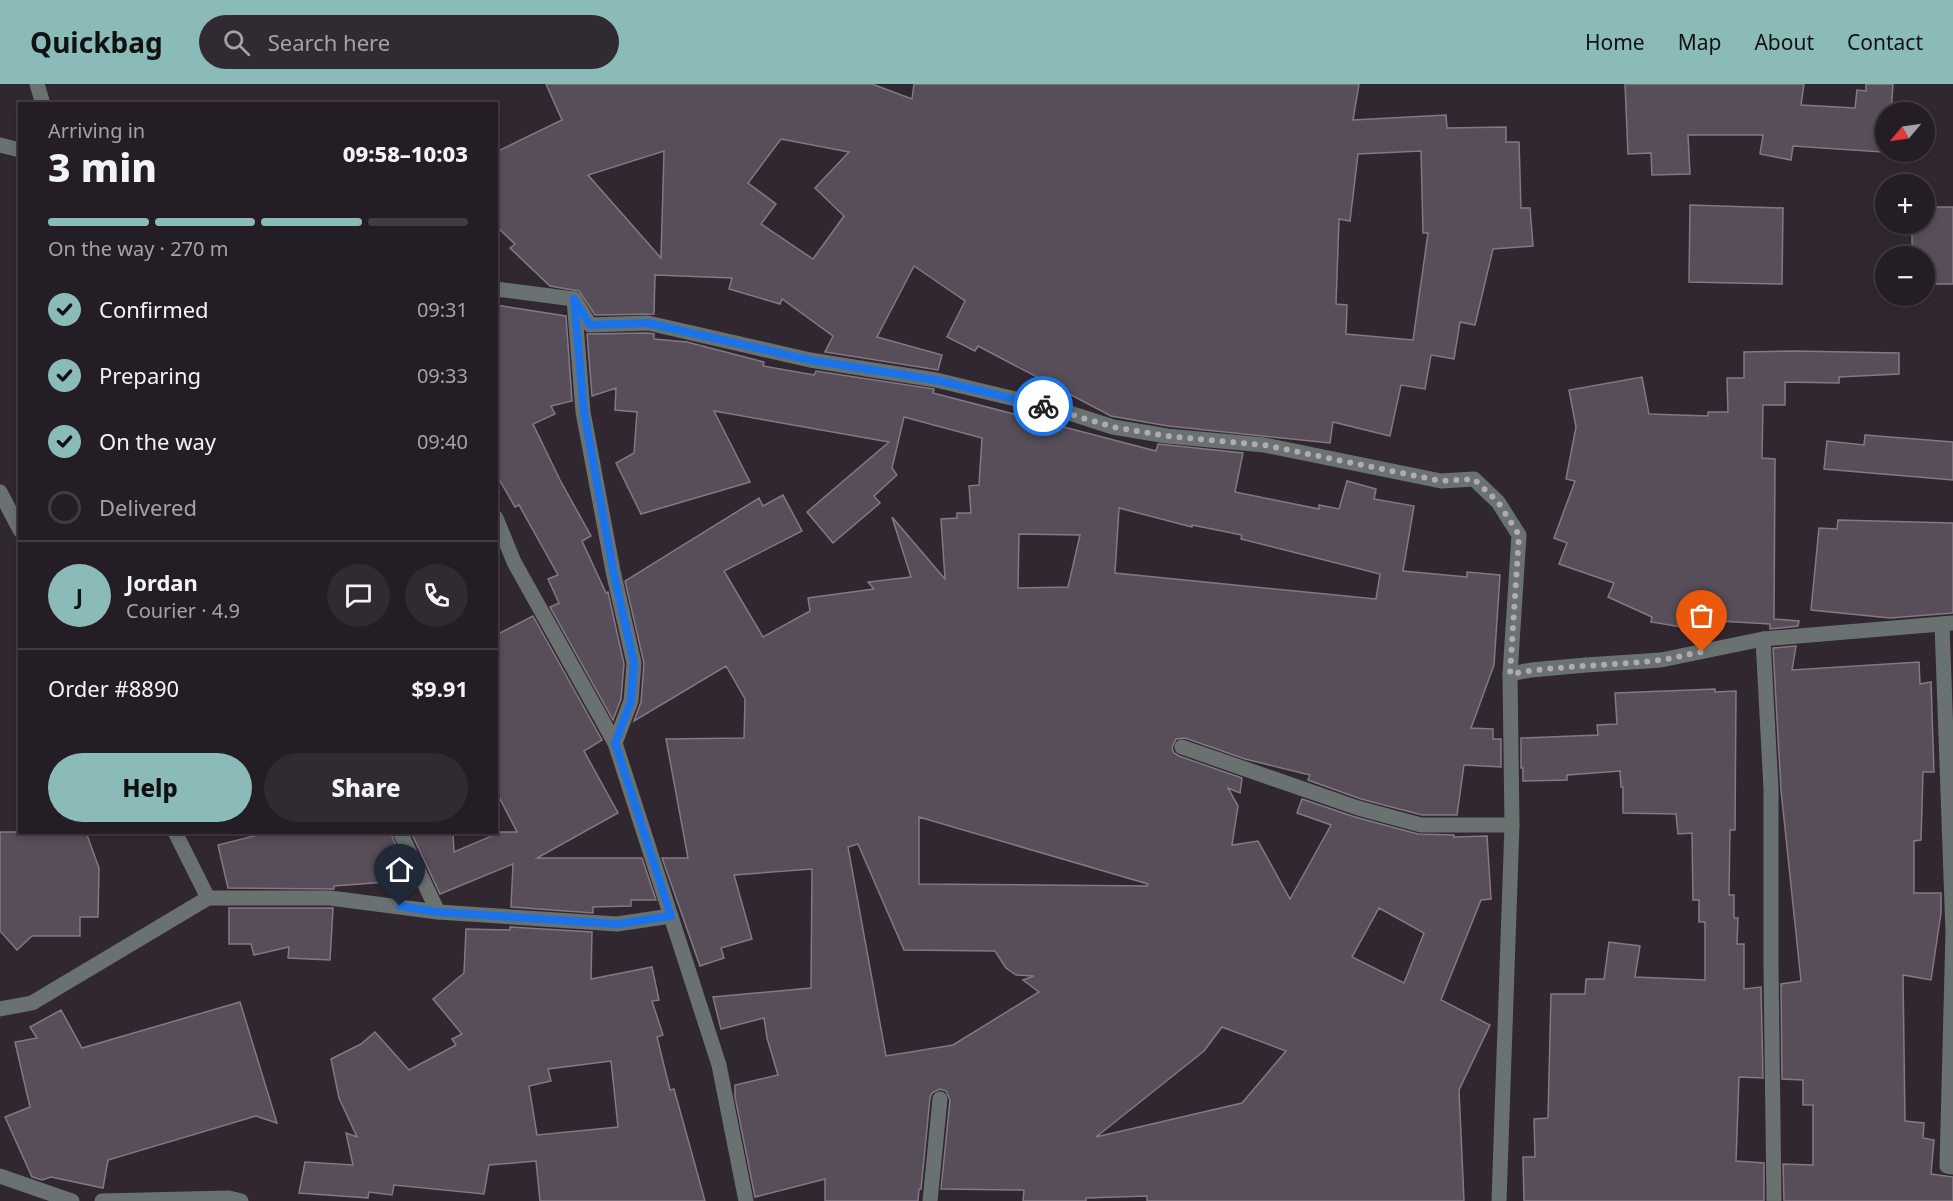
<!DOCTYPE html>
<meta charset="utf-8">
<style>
:root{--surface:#251d25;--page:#312a32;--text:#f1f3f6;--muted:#a3a2a7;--line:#423b42;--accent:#8bbbb9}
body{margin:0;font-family:"Noto Sans",sans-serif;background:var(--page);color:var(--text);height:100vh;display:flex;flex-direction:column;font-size:22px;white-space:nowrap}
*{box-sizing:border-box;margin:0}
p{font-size:20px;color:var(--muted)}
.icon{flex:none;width:33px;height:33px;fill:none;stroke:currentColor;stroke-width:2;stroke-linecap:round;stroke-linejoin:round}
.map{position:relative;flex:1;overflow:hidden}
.drawer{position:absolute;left:18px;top:18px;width:480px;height:732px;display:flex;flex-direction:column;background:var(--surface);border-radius:0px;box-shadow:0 3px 9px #0003,0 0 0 2px var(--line)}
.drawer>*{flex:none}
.needle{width:39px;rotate:241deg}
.fabs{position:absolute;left:1875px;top:18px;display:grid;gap:12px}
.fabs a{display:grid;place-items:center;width:60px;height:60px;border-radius:50%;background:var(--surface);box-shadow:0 3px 9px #0003,0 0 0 2px var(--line);font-size:30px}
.pin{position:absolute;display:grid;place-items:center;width:51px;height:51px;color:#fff;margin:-62px -26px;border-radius:50% 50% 50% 0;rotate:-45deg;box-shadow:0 0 6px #0007}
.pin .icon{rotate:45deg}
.courier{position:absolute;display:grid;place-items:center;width:60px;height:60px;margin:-30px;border:4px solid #1a73e8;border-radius:50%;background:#fff;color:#222;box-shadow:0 2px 8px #0007}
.summary em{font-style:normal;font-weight:800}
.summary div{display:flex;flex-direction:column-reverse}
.summary{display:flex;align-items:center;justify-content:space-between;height:102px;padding:0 30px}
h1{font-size:39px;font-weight:800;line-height:45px}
.bar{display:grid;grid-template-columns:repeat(4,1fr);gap:9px 6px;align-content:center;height:72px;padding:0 30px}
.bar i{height:8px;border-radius:4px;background:var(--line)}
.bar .selected{background:var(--accent)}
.bar p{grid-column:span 4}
.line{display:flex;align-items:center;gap:15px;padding:0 30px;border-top:2px solid var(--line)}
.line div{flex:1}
.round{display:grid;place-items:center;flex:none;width:63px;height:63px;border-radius:32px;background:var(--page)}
ol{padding:0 30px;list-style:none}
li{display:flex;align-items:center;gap:18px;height:66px}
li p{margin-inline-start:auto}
li .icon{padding:6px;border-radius:50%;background:var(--accent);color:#111;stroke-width:4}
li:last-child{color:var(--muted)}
li i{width:33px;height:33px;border:3px solid var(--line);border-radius:50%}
.cta{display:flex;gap:12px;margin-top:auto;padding:12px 30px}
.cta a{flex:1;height:69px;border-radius:36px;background:var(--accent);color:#111;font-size:24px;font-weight:800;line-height:69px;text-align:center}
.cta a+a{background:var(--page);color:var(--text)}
header{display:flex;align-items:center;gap:36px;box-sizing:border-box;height:84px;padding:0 30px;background:var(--accent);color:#111}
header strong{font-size:28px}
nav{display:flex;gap:33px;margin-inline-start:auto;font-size:21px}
.search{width:420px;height:54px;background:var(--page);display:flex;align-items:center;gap:15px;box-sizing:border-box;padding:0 21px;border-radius:33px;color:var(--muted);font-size:22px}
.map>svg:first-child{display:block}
.building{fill:#584e59;stroke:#837884;stroke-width:1.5;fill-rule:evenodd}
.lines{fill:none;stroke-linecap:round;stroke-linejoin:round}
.minor{stroke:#6a7271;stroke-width:15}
.done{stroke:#b2aab2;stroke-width:6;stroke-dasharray:0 10.8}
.route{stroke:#1a73e8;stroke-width:8}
</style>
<header>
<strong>Quickbag</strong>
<div class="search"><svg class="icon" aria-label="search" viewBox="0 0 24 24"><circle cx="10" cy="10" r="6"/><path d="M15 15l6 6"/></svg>Search here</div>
<nav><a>Home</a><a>Map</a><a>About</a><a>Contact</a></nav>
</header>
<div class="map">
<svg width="1953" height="1117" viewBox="0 0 1953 1117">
<rect width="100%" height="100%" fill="#312731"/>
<!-- building -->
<g class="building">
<path d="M 546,0 L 872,0 L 912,15 L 914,0 L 1359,0 L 1353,36 L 1446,31 L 1447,44 L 1506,43 L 1506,58 L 1519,58 L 1521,124 L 1530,124 L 1533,162 L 1493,165 L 1475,241 L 1460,238 L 1454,275 L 1431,271 L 1425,305 L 1401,301 L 1390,352 L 1333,338 L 1330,359 L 1168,342 L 1111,332 L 978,262 L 975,267 L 947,253 L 965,217 L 914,182 L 877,253 L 942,271 L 938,286 L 825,268 L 833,252 L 782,215 L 780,220 L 729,205 L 732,194 L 655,191 L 654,230 L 595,231 L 579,207 L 550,202 L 510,164 L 515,160 L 496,142 L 496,68 L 562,36 ZM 781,55 L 849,68 L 815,104 L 844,132 L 813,175 L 761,140 L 776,120 L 748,99 ZM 664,67 L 661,174 L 588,91 ZM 1421,67 L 1423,149 L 1428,149 L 1413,256 L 1346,250 L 1347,221 L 1336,220 L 1339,135 L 1350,137 L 1358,70 Z"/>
<polygon points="1625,0 1804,0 1801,21 1855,24 1857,6 1866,7 1866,0 1893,0 1891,28 1886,28 1886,42 1883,42 1882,68 1793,62 1791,76 1760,70 1763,51 1688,51 1690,90 1652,91 1651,69 1628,70"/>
<polygon points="1690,121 1783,124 1782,200 1689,198"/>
<polygon points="1924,123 1953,123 1953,200 1924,200 1924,172 1912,172 1912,140 1924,140"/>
<polygon points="496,221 566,232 572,317 551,322 555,330 533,340 560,396 591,452 582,457 606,509 608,508 624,580 621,615 613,636 550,523 559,519 548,495 558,491 519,421 515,423 496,390"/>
<path d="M 647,249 L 654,250 L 654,255 L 687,258 L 764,278 L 763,282 L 814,291 L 816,287 L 934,305 L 933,309 L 1156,367 L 1158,360 L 1243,369 L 1235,408 L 1319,425 L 1319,421 L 1339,425 L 1347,397 L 1376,405 L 1374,415 L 1414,422 L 1403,487 L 1467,493 L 1467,488 L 1500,491 L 1494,581 L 1471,644 L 1493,645 L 1493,655 L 1501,655 L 1501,683 L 1464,681 L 1457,731 L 1422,731 L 1361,715 L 1308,696 L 1310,691 L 1245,675 L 1185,654 L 1176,655 L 1172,664 L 1174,669 L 1179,672 L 1242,694 L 1240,709 L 1228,704 L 1238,722 L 1232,761 L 1258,757 L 1290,815 L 1331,741 L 1297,729 L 1302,715 L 1355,733 L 1418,750 L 1454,751 L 1454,753 L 1487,752 L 1491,815 L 1481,816 L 1441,916 L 1490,941 L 1459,1006 L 1464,1117 L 1147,1117 L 1147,1112 L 1086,1114 L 1086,1117 L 1023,1117 L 1024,1106 L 941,1105 L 950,1016 L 946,1007 L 940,1005 L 932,1009 L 930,1014 L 921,1105 L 919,1105 L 918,1117 L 825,1117 L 825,1095 L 755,1113 L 735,1013 L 735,1001 L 778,991 L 767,954 L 764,934 L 721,945 L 713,913 L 811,904 L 812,785 L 734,791 L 752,855 L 721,864 L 724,874 L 700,882 L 662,774 L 688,774 L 666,655 L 744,654 L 745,615 L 726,582 L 634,637 L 641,618 L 644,579 L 625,497 L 759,414 L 763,422 L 783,411 L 802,447 L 724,487 L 763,553 L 810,527 L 808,514 L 874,505 L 868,498 L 911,493 L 892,433 L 945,495 L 941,435 L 957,434 L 957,429 L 971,429 L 969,402 L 979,401 L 982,354 L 904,333 L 892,384 L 897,391 L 874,412 L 880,419 L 833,459 L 807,428 L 889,358 L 714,327 L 750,398 L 641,430 L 616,379 L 634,369 L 637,328 L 615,326 L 616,304 L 592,312 L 587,250 ZM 1119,424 L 1192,443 L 1192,441 L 1242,451 L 1241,455 L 1380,490 L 1376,515 L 1115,489 ZM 1019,450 L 1080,451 L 1068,503 L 1018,504 ZM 919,733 L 1148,800 L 1147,802 L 919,800 ZM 858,760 L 904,866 L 995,867 L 1006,884 L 1016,891 L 1034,892 L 1023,896 L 1039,908 L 953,961 L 886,972 L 848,763 ZM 1379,824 L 1424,849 L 1404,899 L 1352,873 ZM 1222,943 L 1286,967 L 1242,1019 L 1096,1053 L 1204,967 Z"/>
<polygon points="1794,267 1899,269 1899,290 1839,293 1839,299 1785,298 1785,321 1763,321 1762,374 1775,375 1774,535 1799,537 1798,542 1770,545 1770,540 1719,537 1718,549 1651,538 1652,533 1608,513 1614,499 1559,480 1567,459 1554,454 1575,397 1566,395 1576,343 1569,306 1642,293 1649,330 1708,332 1708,328 1728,328 1727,294 1744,294 1744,268"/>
<polygon points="1865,351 1953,358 1953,396 1824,385 1827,357 1864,361"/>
<polygon points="1838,436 1953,439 1953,529 1890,534 1811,526 1819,444 1837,445"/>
<polygon points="533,532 602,656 584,667 618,729 537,774 642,774 656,816 631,816 631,822 593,823 593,829 511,823 513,780 440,810 411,748 453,748 454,768 501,748 517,748 496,707 496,551"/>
<polygon points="1796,562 1792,586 1919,578 1920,600 1931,598 1934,688 1923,688 1921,756 1914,757 1914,809 1941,809 1941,829 1931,896 1903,891 1905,1037 1924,1039 1923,1054 1934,1056 1931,1090 1953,1093 1953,1117 1784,1117 1783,1080 1813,1081 1813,1021 1803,1021 1803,996 1782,995 1781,900 1801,897 1781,706 1773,564"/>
<polygon points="1715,605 1715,608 1736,607 1735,746 1730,746 1729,811 1734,811 1734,834 1738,834 1737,860 1744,860 1744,905 1761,903 1763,994 1739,993 1736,1077 1764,1079 1764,1117 1524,1117 1523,1073 1535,1073 1534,1035 1548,1034 1551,910 1585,910 1586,895 1604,895 1609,858 1640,862 1635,893 1705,896 1705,838 1699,838 1699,816 1693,816 1692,749 1678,750 1676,730 1623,729 1623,703 1621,703 1620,687 1567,691 1567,696 1523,697 1523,684 1521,684 1521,654 1598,651 1597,641 1617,640 1615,609"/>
<polygon points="0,748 86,748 99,784 98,833 80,833 80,852 32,852 17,866 0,847"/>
<polygon points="270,748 390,748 412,796 334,802 334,805 228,804 218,761"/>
<polygon points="229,824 333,824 330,876 288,874 289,863 254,871 251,860 229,860"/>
<path d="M 510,843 L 592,848 L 591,895 L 652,883 L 659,916 L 652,917 L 663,951 L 657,953 L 670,1006 L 674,1005 L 705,1117 L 540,1117 L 536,1077 L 489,1081 L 484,1110 L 394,1101 L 392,1111 L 369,1108 L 368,1114 L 299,1109 L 305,1078 L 353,1081 L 346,1049 L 357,1053 L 339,1014 L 331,975 L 361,960 L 375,948 L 409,986 L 456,961 L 452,955 L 462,950 L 433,915 L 464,889 L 466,845 L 510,846 ZM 611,977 L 618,1043 L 537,1051 L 529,1002 L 551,997 L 548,985 Z"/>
<polygon points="240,918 277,1039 256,1032 108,1076 103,1104 51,1093 42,1096 32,1093 5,1033 30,1023 15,958 37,954 30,943 61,926 82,964"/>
</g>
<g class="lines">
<!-- minor -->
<g class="minor">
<polyline points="37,0 43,20"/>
<polyline points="0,61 20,66"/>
<polyline points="496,205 574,215 583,328 613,487 634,579 631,617 615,659 719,981 746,1117"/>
<polyline points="574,215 590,241 648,239 810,276 936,296 1057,325 1113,343 1167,352 1264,361 1441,397 1474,395 1498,418 1519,451 1510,590"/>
<polyline points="0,408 20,446"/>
<polyline points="496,434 514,478 615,659"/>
<polyline points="1942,540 1953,848 1947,1082 1953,1083"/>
<polyline points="1763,555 1771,705 1771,884 1774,1117"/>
<polyline points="1182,663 1358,724 1421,741 1512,741"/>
<polyline points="175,748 208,814"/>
<polyline points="400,748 438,828"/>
<polyline points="0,925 32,919 208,814 330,814 438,828 617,840 671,832"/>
<polyline points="0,1092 72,1117"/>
<polyline points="102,1117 229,1114 241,1117"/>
<polyline points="930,1117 940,1015"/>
<polyline points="1499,1117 1512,741 1510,590 1531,586 1586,581 1661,576 1763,555 1953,539"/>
</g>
</g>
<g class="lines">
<!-- done -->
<path class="done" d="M 1043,322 L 1113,343 L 1167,352 L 1264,361 L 1441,397 L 1474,395 L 1498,418 L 1519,451 L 1510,590 C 1560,581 1611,582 1661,576 C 1675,574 1688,570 1702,568"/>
<!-- route -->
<polyline class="route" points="400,822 438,828 617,840 671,832 615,659 631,617 634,579 613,486 584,328 574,215 590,241 648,239 810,276 936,296 1043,322"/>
</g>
</svg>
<div class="fabs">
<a><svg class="needle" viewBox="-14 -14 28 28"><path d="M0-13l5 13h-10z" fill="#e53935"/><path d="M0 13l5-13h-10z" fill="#a3a2a7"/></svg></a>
<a>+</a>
<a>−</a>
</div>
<div class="pin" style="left:1702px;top:568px;background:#ea580c"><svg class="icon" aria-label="bag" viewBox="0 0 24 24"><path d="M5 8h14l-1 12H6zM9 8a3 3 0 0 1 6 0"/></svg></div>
<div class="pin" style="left:400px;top:822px;background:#1f2937"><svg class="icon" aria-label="home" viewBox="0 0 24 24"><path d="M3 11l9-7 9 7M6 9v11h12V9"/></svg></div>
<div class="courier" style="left:1043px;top:322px"><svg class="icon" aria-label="bike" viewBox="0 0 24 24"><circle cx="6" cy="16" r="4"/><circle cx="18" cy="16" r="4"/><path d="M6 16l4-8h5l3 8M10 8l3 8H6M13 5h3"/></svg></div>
<section class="drawer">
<div class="summary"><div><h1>3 min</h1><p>Arriving in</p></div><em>09:58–10:03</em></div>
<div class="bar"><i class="selected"></i><i class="selected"></i><i class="selected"></i><i></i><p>On the way · 270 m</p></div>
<ol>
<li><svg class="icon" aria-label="check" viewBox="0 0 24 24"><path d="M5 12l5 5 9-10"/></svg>Confirmed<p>09:31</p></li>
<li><svg class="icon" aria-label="check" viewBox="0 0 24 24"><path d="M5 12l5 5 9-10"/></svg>Preparing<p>09:33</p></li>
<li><svg class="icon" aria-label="check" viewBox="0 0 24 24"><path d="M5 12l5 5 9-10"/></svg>On the way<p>09:40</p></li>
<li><i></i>Delivered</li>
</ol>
<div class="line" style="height:108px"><b class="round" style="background:var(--accent);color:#111">J</b><div><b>Jordan</b><p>Courier · 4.9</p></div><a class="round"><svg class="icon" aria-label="chat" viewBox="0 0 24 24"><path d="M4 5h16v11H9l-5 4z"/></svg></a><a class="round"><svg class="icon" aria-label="phone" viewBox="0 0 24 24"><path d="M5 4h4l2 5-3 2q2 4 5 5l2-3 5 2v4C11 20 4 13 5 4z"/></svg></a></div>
<div class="line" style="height:78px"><div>Order #8890</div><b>$9.91</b></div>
<div class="cta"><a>Help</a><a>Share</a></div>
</section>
</div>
